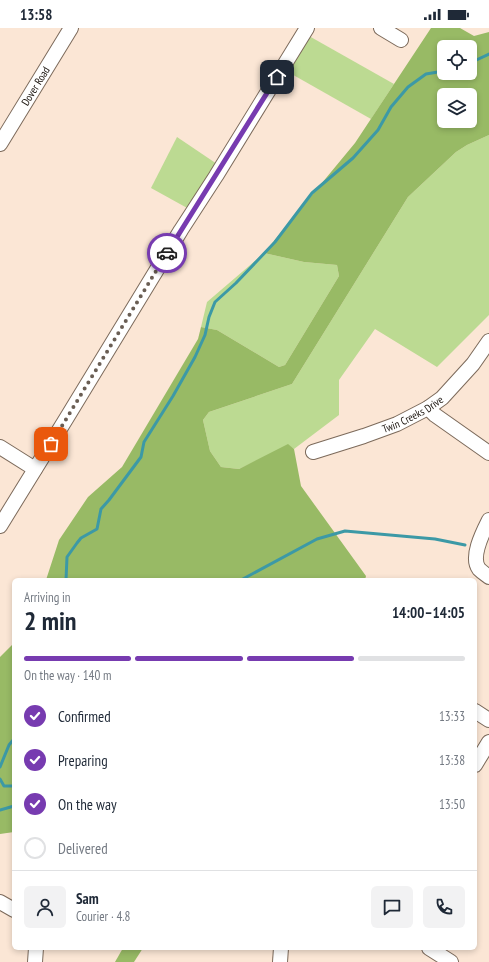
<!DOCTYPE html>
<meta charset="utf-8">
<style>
:root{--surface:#fff;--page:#f2f2f3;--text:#1f2937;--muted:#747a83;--line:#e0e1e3;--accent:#773bb0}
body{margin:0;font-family:"PT Sans Narrow",sans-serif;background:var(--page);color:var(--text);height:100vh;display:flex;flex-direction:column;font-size:15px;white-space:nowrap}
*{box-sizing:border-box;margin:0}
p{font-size:13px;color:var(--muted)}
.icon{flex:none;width:22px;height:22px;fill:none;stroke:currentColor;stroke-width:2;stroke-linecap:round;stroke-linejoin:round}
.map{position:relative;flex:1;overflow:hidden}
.panel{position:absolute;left:12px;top:550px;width:465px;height:372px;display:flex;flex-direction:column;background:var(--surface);border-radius:6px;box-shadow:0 2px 6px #0003}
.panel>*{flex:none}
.fabs{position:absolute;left:437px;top:12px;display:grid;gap:8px}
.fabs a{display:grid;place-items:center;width:40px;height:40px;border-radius:6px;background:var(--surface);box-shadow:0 2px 6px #0003;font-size:20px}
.pin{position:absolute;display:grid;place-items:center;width:34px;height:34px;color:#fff;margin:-17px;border-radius:8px;box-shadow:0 2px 6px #0006}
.courier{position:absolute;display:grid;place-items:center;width:40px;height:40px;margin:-20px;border:3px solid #773bb0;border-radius:50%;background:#fff;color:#222;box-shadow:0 1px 5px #0007}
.overview em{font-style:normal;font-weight:800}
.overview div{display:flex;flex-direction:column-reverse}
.overview{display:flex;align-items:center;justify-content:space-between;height:68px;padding:0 12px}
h1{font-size:26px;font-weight:800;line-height:30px}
.bar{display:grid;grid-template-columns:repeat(4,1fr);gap:6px 4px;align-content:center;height:48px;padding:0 12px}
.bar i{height:5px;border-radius:3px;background:var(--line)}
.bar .active{background:var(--accent)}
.bar p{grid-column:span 4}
.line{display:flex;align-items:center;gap:10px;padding:0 12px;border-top:1px solid var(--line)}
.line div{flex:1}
.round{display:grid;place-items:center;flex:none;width:42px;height:42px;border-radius:6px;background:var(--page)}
ol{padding:0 12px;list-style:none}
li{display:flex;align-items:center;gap:12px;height:44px}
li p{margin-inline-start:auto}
li .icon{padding:4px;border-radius:50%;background:var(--accent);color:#fff;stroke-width:4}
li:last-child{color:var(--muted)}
li i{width:22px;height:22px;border:2px solid var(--line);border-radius:50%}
.status{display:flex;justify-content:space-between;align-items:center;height:28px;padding:0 20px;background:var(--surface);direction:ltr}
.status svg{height:11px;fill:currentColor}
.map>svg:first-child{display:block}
.green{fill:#bcda92}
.forest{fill:#98ba65;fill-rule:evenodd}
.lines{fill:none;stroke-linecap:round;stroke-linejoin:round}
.stream{stroke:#3c99a6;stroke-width:3}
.minor-casing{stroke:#7c6a5b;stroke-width:16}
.minor{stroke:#fff;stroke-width:14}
.done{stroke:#6a5e54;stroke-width:4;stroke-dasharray:0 7.2}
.route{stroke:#773bb0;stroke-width:5}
.labels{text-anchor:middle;stroke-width:3.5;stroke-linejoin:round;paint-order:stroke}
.street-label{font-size:11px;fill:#1c150f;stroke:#fbe6d5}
</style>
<div class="status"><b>13:58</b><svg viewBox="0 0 49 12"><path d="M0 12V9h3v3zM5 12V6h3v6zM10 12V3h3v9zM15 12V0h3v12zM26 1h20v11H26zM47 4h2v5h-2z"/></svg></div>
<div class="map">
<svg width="489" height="934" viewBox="0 0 489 934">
<rect width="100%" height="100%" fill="#fbe6d5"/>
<!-- green -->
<g class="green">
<polygon points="309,8 394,56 371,91 288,44"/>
<polygon points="489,107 489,287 437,339 375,301 339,352 339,387 294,421 288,417 239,441 221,439 210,423 203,392 209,384 292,356 408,169 456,124 467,117"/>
<polygon points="177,109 217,136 189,181 151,160"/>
<polygon points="264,225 304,234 337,237 339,248 285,337 279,339 217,302 201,299 207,274"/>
</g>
<!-- forest -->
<g class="forest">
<path d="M 431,0 L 460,0 L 474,8 L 489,4 L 489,107 L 467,117 L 456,124 L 408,169 L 292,356 L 209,384 L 203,392 L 210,423 L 221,439 L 239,441 L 288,416 L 294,421 L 301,458 L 366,548 L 365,552 L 46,552 L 59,512 L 88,469 L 122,439 L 198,311 L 201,299 L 217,302 L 279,339 L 285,337 L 339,248 L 337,237 L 304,234 L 264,225 L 355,115 ZM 444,19 L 470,19 L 470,45 L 444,45 ZM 444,67 L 470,67 L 470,93 L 444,93 Z"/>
<polygon points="14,615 14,804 0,806 0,629"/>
<polygon points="123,920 143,920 134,934 115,934"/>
</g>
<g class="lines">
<!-- stream -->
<g class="stream">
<polyline points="470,35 489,26"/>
<polyline points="66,552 67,529 77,515 81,510 97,501 101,481 109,472 141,429 144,414 173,368 195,329 205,307 209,289 215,274 236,255 275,214 312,165 353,130 378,102 391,79 408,59 426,46 444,43"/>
<polyline points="241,552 317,511 345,503 435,511 465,517"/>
<polyline points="0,739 9,717 14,711"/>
<polyline points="0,751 4,758 14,758"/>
<polyline points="0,782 14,778"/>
</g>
<!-- minor casing -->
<g class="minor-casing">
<g id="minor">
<polyline points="381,0 401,12"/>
<path id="s1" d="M 0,116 L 71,0"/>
<polyline points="428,380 435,387 489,425"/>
<polyline points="0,419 35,441"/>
<path id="s2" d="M 313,424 L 364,408 L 397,396 L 428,380 L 442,370 L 473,336 L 489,313"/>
<path d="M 489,492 C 483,504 470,529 479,541 C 482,544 485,546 489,549"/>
<polyline points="0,498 66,391 181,202 216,148 307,0"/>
<polyline points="475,683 489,692"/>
<polyline points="475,737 489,714"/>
<polyline points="0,874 14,882"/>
<polyline points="429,920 451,934"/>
<polyline points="35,934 36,920"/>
<polyline points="280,934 281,920"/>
</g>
</g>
<!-- minor -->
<use href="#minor" class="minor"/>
</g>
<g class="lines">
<!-- done -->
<polyline class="done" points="51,416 167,225"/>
<!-- route -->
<polyline class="route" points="167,225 277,49"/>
</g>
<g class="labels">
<!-- street labels -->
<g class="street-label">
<text dy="4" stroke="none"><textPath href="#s1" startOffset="68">Dover Road</textPath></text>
<text dy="4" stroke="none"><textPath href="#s2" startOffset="107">Twin Creeks Drive</textPath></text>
</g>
</g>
</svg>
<div class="fabs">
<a><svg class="icon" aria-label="locate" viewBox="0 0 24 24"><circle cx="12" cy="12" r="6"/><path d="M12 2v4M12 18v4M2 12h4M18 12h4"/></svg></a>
<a><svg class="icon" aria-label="layers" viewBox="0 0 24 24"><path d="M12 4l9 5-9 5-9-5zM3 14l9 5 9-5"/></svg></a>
</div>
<div class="pin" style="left:51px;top:416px;background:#ea580c"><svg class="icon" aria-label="bag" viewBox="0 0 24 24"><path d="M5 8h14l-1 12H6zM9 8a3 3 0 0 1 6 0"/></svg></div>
<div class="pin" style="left:277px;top:49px;background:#1f2937"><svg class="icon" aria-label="home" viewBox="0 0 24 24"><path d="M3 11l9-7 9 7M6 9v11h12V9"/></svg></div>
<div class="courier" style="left:167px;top:225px"><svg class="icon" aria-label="car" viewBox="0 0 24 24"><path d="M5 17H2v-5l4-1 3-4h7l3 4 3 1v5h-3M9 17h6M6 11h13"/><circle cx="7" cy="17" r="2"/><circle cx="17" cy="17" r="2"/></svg></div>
<section class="panel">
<div class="overview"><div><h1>2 min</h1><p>Arriving in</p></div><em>14:00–14:05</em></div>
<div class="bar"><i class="active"></i><i class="active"></i><i class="active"></i><i></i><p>On the way · 140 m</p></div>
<ol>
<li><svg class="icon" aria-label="check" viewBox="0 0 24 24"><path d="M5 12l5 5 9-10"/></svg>Confirmed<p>13:33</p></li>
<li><svg class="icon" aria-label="check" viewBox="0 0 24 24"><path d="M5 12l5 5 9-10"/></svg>Preparing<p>13:38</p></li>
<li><svg class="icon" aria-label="check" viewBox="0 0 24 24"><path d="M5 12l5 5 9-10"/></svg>On the way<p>13:50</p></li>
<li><i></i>Delivered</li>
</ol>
<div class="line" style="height:72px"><a class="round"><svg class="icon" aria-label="person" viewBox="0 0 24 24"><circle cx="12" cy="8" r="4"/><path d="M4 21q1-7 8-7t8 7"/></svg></a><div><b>Sam</b><p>Courier · 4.8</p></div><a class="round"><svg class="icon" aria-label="chat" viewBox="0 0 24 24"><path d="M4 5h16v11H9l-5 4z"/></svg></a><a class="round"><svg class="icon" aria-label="phone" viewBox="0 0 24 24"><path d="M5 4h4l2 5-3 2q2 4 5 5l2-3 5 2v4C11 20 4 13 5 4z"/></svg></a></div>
</section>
</div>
